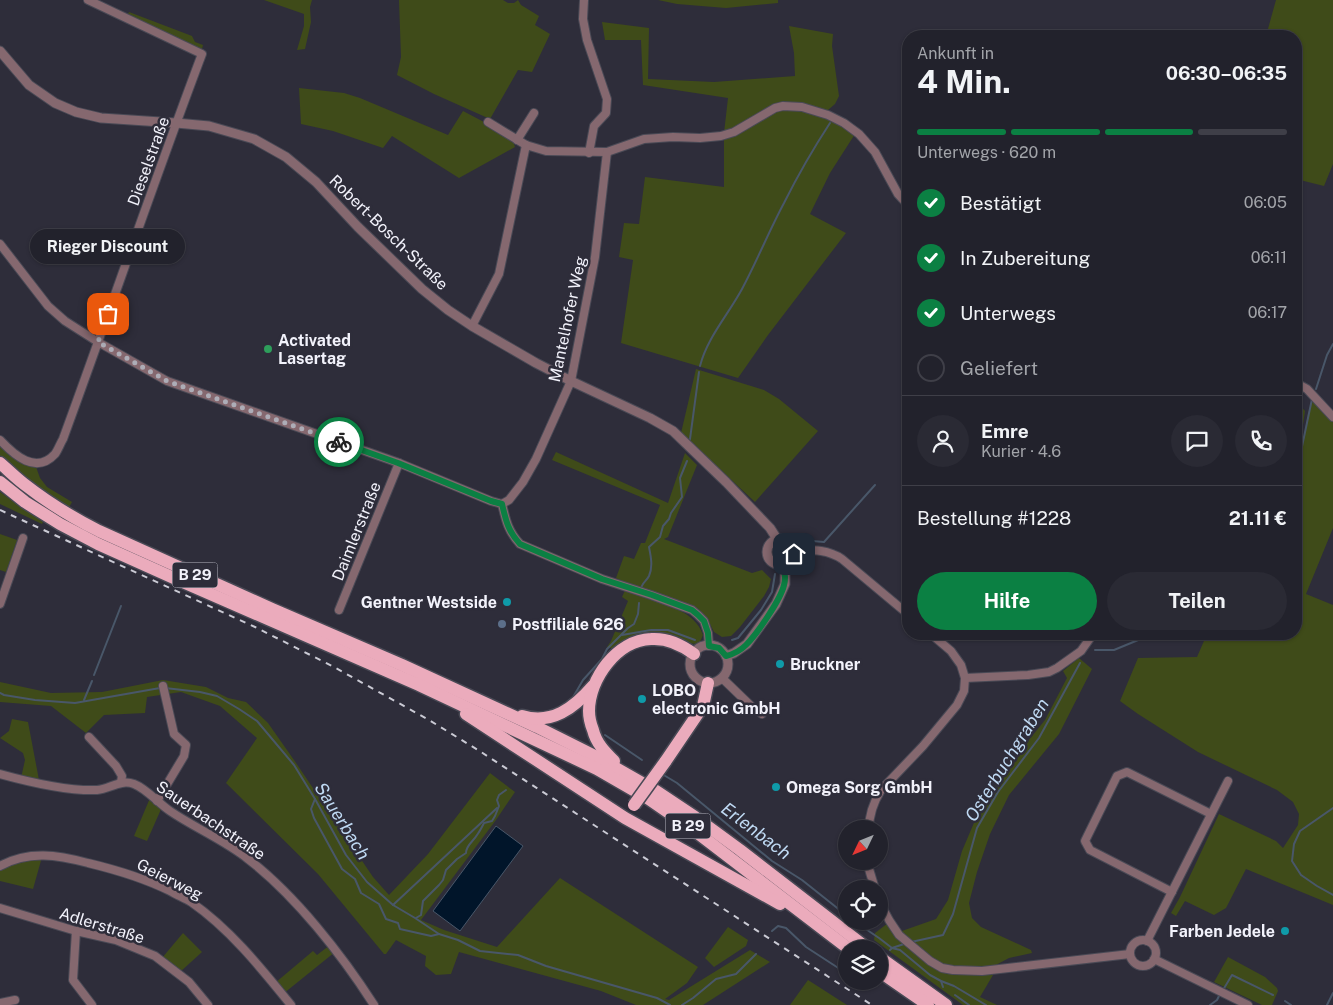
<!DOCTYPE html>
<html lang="de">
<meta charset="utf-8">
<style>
:root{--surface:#22222c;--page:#2a2a34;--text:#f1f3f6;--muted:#a2a4a9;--line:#3f3f48;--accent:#0b8043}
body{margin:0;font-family:"Public Sans",sans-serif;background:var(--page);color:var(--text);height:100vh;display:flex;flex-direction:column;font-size:19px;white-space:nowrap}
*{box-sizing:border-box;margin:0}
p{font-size:16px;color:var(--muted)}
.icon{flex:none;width:28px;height:28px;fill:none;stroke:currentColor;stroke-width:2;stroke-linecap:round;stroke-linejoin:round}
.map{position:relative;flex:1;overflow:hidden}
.panel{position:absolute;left:902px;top:30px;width:400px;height:610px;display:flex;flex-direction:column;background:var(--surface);border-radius:20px;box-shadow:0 1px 4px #0004,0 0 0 1px var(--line)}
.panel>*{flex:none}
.needle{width:32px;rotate:227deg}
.controls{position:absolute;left:838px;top:820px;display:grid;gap:10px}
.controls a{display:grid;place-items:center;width:50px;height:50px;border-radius:50%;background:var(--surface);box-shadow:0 1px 4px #0004,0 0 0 1px var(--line);font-size:25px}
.pin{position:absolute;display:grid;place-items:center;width:42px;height:42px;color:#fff;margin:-21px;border-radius:10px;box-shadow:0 2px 8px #0006}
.courier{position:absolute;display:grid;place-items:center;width:50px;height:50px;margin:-25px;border:4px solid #0b8043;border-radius:50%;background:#fff;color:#222;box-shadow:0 1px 6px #0007}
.bubble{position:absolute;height:35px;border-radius:18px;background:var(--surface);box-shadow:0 1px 4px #0004,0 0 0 1px var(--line);font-size:16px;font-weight:700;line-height:35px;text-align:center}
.headline em{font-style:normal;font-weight:700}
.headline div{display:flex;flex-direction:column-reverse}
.headline{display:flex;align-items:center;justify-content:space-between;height:85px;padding:0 15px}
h1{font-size:32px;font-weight:700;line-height:38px}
.bar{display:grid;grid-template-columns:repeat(4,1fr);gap:8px 5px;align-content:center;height:60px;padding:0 15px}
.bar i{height:6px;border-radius:4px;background:var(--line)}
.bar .active{background:var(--accent)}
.bar p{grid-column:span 4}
.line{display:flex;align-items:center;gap:12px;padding:0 15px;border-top:1px solid var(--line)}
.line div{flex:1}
.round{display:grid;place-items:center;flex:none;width:52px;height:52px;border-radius:26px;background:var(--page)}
ol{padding:0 15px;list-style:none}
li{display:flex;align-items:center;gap:15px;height:55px}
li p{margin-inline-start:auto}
li .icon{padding:5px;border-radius:50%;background:var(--accent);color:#fff;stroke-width:4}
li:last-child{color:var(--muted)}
li i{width:28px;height:28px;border:2px solid var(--line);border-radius:50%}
.button{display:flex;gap:10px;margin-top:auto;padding:10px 15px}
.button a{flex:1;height:58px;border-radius:30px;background:var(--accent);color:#fff;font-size:20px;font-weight:700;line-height:58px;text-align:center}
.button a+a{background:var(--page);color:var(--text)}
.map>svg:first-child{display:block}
.green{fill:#3f4b19}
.water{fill:#01152a;stroke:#495769}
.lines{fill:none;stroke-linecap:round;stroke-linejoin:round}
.stream{stroke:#495769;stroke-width:2}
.minor-casing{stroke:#494955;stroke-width:10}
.tertiary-casing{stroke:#494955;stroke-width:11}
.trunk-casing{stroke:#494955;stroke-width:15}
.minor{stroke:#85686f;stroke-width:8}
.tertiary{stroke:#85686f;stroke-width:9}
.trunk{stroke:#ebabbc;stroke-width:12}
.rail{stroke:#cacad4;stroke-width:2;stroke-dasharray:6 6;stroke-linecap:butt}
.trunk-bridge-casing{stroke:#494955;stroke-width:15;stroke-linecap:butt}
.trunk-bridge{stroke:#ebabbc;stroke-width:12}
.done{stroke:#adadb7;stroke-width:5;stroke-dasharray:0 9}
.route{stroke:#0b8043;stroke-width:6}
.leisure-dot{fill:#2e9e5b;stroke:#2e2d3a;stroke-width:2}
.culture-dot{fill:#0f9aa8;stroke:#2e2d3a;stroke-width:2}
.service-dot{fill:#5c6f8a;stroke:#2e2d3a;stroke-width:2}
.labels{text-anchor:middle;stroke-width:5;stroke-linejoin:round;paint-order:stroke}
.shield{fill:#2e2d3a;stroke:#b7b7c1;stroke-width:1}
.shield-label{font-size:15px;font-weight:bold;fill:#f2f2fb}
.street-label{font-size:16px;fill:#f2f2fb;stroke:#2e2d3a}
.poi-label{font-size:16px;font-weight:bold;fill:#f2f2fb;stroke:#2e2d3a;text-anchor:start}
.water-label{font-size:18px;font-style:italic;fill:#bfd9f3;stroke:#2e2d3a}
</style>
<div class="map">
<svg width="1333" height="1005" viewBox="0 0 1333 1005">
<rect width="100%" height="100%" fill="#2e2d3a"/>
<!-- green -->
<g class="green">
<polygon points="264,0 312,0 310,7 311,22 305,49 297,50 304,26 304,14"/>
<polygon points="399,0 503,0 508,3 514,3 518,0 521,5 539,16 535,25 550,34 532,72 518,70 490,119 434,94 397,75 401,57"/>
<polygon points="658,0 778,0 778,3 726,8 677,4"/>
<polygon points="1276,0 1333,0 1333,164 1324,186 1296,179 1296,36 1266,36"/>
<polygon points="129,12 192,36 195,42 203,45 202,49 127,16"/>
<polygon points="602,22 649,28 648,79 714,82 795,76 794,53 789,26 833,34 832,46 839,96 835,104 828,110 821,110 782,104 724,133 728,98 643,85 641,40 605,40"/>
<polygon points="299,88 344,93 360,98 448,135 463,111 484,122 513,141 515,147 459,178 392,136 383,148 333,131 301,124"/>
<path d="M 786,107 C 811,108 834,121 855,134 L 830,173 L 810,214 L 846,233 L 768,335 L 738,378 L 621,343 L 633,260 L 619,257 L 624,223 L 639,224 L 645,177 L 724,187 L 724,138 L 772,112 Z"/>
<polygon points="696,369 764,390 779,399 818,431 755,502 681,433"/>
<polygon points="1315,396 1333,417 1333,528 1306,594 1333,605 1333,905 1246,869 1226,908 1214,915 1185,901 1176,916 1171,913 1180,897 1219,814 1276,841 1283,848 1298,825 1299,814 1293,802 1277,790 1198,752 1138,714 1120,701 1138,658 1197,657 1207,634 1296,634 1296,482 1308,413"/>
<polygon points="1296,397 1298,398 1300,405 1305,411 1299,453 1296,463"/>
<polygon points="0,440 35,464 40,478 47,487 72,502 67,511 0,459"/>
<path d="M 556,452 L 668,503 L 685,453 L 697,465 L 668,537 L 664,539 L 752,573 L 762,570 L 771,579 L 769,587 L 764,596 L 740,627 L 731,636 L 722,637 L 714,632 L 707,618 L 698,609 L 647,589 L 643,597 C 664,605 695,610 703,635 L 700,642 L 697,644 L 685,643 L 666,635 L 614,649 L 607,647 L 611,641 L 628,601 L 622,597 L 628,584 L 616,578 L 624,556 L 634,559 L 641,543 L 645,543 L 660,505 L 552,460 Z"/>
<polygon points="0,492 43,522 42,524 0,504"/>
<polygon points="0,534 17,540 6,572 0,570"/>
<polygon points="1079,658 1092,669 1059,734 1009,795 990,834 977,872 969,903 972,918 981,927 1031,950 1032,953 1009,958 992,967 993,975 980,997 997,1005 963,1005 874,940 875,933 892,920 899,932 936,919 948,900 962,851 979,811 993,787 1016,756 1045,720 1067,678 1063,671"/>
<polygon points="163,680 206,687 228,698 246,702 268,723 294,760 373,877 389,895 428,854 490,773 515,792 496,820 421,920 444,930 497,947 560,878 698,967 687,983 665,999 669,1000 750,950 770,962 703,1005 636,1005 601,991 459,952 451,974 436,975 425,966 426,956 396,940 386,954 384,954 318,874 226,783 257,738 220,706 181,692 147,697 145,713 104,715 86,733 51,706 0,702 0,682 51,693 102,692"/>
<polygon points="12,719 28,722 39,780 21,778 25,760 23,753 0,738 9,731"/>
<polygon points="150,798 162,807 147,841 134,836"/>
<polygon points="42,857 33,889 0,881 0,868 3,865"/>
<polygon points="728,927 748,940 746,946 714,967 705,958"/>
<polygon points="183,933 202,952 180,972 162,958"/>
<polygon points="330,945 335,952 283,994 275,983 313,951 317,955"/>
<polygon points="1228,957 1265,977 1277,988 1278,991 1272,1005 1262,1005 1214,982"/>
<polygon points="808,980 847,1005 790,1005"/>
</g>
<!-- water -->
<polygon class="water" points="496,826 523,846 460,931 433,911"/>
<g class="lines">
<!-- stream -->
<g class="stream">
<path d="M 700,366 C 707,338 728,315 742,289 C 757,261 769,231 784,203 C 798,175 813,149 830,123"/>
<polyline points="1316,389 1327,355 1333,344"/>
<polyline points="690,439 699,372"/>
<polyline points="1296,475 1312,399"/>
<polyline points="812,541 824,542 875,485"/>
<path d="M 641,590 C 641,583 646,582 649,576 C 653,567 651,557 649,547 L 660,537 L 663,526 L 669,519 L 671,513 L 682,497 L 680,478 L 687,461"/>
<polyline points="622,635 651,630 668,630 695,640"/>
<polyline points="732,640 738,638 761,610 772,592 775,574"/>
<polyline points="1095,650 1114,650 1143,638 1148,634"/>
<polyline points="94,675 121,606"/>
<polyline points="165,688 200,692 217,696 239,709 257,721 294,765 315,799 346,855 367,882 393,905 415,918 439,934 458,940 480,951 518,955 546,966 657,998 670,1005"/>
<polyline points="0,693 4,695 35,700 75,703 160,688"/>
<polyline points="572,699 583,680 602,659 607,649 628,628 634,624 638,614 639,603"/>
<polyline points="84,700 92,681"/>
<polyline points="605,735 642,760"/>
<polyline points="662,774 677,783 772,861 802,880 846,915"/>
<polyline points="315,799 311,809 314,818 342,869 355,879 361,893 379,904 386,919 398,923 400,929 431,936 439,934"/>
<polyline points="1333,808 1300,831 1294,844 1292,861 1301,875 1317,886 1333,895"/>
<polyline points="393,905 497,808"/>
<path d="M 416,918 L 421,915 L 423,901 L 439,885 L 443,880 L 446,870 L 457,859 L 466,853 C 466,845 473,842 477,835 C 480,831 482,827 484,823 L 492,821 L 495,816 L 499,806 L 497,800 L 499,795 L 506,790"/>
<polyline points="854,921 879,938 892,948 900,950 930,975 941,981 954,986 986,1005"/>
<polyline points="772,931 778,926 786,928 806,947 846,973"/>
<polyline points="911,942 943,935 953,914 977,828 998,792 1039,738 1080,663"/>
<polyline points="890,950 892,948 904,944"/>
<polyline points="858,981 861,983 864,981"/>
<polyline points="941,981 943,987"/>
<polyline points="1223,990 1232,975 1273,995"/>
<polyline points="955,995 969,1005"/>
<polyline points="1285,1001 1291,1005"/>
<polyline points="682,1005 693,998 716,979 736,974 756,954"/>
<polyline points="1210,1005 1217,1000 1220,994"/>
<polyline points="1327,1005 1333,993"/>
</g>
<!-- minor casing -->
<g class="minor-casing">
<g id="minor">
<polyline points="584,0 583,19 587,40 607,99 606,113 594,126 589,153"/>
<polyline points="488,122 526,145 546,151 607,152 644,139 673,137 700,138 721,136 734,132 775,108 783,106 802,107 828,115 844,123 859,134 875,152 898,194 909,206"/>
<polyline points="517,140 534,113"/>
<polyline points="0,244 48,306 65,321 98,342 167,381 399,463 491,501 502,504"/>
<polyline points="472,326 499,274 526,145"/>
<polyline points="1296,383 1307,389 1333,417"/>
<path d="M 0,440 C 14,455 36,475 55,454 C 58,450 60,444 63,439 C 110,311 154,181 202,54 L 88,0"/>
<polyline points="502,504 509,500 523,482 536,459 571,381 595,257 607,152"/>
<path d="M 502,504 C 506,521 508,531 520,544 L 602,579 L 651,595 L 692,610 L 698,615 L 704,621 L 708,633 L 709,646"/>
<path d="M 794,550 C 812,550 827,549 842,559 L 909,615"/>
<polyline points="0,604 23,538"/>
<polyline points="339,610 399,463"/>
<polyline points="722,678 751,706 762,714"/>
<polyline points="965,678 1028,675 1049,672 1057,668 1081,651 1093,634"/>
<polyline points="89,737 116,766 122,776 121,782"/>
<path d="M 0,774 C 29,782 68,791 97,790 C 110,789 120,779 134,784 C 147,789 158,803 170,811 C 195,828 224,840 248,859 C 295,895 342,955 374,1005"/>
<polyline points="157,801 184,756 186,745 174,734 163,686"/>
<path d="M 869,829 C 869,814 873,803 881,790 L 923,746 L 957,705 L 964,691 L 965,678 L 961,665 L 951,651 L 931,634"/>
<polyline points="869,861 869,869 875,889"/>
<path d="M 0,866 C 29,850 58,855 88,863 C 117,870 144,878 170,891 C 177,895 184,898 191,902 C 230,929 261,968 291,1005"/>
<polyline points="1172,892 1090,850 1085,841 1117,776 1127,772 1211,814"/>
<polyline points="879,901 889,920 899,935 930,961 942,968 953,970 982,971 1130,954"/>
<polyline points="0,908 76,931 116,940 155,956 189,982 208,1005"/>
<polyline points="76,931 73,980 92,1005"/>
<circle cx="1143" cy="953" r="13"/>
<polyline points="1147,941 1228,781"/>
<polyline points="1154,959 1248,1005"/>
<polyline points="0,1003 15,1000"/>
</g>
</g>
<!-- tertiary casing -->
<g class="tertiary-casing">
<g id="tertiary">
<polyline points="0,51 29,85 55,103 76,112 101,118 176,123 209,126 254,139 286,157 316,182 358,227 422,289 448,310 472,326 536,363 571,381 650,418 673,431 726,482 770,528 777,539"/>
<circle cx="780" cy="552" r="13"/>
<circle cx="709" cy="664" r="19"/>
<polyline points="726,656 734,653 747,644 776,604 785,584 785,574 783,566"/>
</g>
</g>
<!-- trunk casing -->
<g class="trunk-casing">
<g id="trunk">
<path d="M 0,463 C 8,470 15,477 24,484 C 47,502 73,518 99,531 L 272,609 L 402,665 L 537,727 L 593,755 L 656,791 L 695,817 L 740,850 L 868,949"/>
<polyline points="0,482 25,502 60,524 98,544 176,579 419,685 597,769 649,799 691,828 849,949"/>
<polyline points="466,714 625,818 780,904"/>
<path d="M 522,716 C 552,725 574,708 593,686"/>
<path d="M 614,761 C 605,752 596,743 593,730 C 591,725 589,717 589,711 C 589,679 617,640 651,639 C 666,638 682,645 694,654"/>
<polyline points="665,762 703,706 708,683"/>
<polyline points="879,957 946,1005"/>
<polyline points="879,971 928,1005"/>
</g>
</g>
<!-- minor -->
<use href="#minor" class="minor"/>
<!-- tertiary -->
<use href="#tertiary" class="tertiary"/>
<!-- trunk -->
<use href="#trunk" class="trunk"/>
<!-- rail -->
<polyline class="rail" points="0,510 255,627 334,667 429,720 478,750 872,1005"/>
<!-- trunk-bridge casing -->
<g class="trunk-bridge-casing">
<polyline id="trunk-bridge" points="634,805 665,762"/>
</g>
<!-- trunk-bridge -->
<use href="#trunk-bridge" class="trunk-bridge"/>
</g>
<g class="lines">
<!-- done -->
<polyline class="done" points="108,314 98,342 167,381 339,442"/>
<!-- route -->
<path class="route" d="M 339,442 L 398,463 L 491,501 L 502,504 C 506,521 508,531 520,544 L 602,579 L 652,595 L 692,610 L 698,615 L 704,621 L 708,633 L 709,646 L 719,648 L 726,656 C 734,654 741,650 746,645 C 757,634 781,599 784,585 C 786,578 785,572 783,566 L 790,562 L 794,554"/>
</g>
<!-- markers -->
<circle class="leisure-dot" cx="268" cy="349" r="5"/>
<g class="culture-dot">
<circle cx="507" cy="602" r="5"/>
<circle cx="780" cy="664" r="5"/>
<circle cx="642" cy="699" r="5"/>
<circle cx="776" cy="787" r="5"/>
<circle cx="1285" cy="931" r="5"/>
</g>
<circle class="service-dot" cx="502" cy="624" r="5"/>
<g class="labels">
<!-- shield labels -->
<g class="shield">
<rect x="172.5" y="562.5" width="45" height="25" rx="4"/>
<rect x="665.5" y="813.5" width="45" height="25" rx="4"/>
</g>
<g class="shield-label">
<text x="195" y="580">B 29</text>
<text x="688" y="831">B 29</text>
</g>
<!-- street labels -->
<g class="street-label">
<text transform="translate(148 161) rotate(-70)" y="6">Dieselstraße</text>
<text transform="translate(389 232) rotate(44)" y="6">Robert-Bosch-Straße</text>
<text transform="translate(567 319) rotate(-78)" y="6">Mantelhofer Weg</text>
<text transform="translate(356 531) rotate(-68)" y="6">Daimlerstraße</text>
<text transform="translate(211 820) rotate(34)" y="6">Sauerbachstraße</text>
<text transform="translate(170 879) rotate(27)" y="6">Geierweg</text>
<text transform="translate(102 925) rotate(17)" y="6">Adlerstraße</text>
</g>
<!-- poi labels -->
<g class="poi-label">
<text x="278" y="346">Activated<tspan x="278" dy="18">Lasertag</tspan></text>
<text x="497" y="608" text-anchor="end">Gentner Westside</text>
<text x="512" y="630">Postfiliale 626</text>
<text x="790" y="670">Bruckner</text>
<text x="652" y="696">LOBO<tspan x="652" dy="18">electronic GmbH</tspan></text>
<text x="786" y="793">Omega Sorg GmbH</text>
<text x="1275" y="937" text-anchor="end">Farben Jedele</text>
</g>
<!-- water labels -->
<g class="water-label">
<text transform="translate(1007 760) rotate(-58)" y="6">Osterbuchgraben</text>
<text transform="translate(342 821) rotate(58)" y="6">Sauerbach</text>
<text transform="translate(756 831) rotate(37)" y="6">Erlenbach</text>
</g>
</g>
</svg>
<div class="controls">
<a><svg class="needle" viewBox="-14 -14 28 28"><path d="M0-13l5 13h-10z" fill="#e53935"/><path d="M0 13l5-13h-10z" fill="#a2a4a9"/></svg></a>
<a><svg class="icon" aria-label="locate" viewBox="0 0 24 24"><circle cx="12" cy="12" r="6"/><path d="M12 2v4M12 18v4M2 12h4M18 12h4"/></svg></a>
<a><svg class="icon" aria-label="layers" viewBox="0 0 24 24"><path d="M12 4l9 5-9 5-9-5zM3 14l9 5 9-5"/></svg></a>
</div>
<div class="pin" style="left:108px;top:314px;background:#ea580c"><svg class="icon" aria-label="bag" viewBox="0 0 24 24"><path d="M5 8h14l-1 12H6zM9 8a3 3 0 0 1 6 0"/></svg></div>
<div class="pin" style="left:794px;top:554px;background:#1f2937"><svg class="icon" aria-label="home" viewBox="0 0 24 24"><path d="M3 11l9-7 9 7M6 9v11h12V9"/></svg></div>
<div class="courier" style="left:339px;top:442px"><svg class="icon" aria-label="bike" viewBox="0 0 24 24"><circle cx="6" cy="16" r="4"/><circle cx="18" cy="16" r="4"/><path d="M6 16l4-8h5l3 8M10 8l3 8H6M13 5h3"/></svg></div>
<div class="bubble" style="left:30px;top:229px;width:155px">Rieger Discount</div>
<section class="panel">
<div class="headline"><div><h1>4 Min.</h1><p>Ankunft in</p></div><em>06:30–06:35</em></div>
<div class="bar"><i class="active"></i><i class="active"></i><i class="active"></i><i></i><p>Unterwegs · 620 m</p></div>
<ol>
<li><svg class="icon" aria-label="check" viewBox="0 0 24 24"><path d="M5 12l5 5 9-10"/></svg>Bestätigt<p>06:05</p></li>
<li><svg class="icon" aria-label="check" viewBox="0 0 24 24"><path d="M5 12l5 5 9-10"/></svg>In Zubereitung<p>06:11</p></li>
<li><svg class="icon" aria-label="check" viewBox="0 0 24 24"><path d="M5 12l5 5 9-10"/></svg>Unterwegs<p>06:17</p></li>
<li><i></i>Geliefert</li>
</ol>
<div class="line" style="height:90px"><a class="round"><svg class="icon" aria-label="person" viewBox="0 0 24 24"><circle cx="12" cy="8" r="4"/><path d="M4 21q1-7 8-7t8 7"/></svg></a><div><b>Emre</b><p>Kurier · 4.6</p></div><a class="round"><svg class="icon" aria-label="chat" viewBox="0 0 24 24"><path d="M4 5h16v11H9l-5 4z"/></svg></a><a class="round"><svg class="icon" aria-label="phone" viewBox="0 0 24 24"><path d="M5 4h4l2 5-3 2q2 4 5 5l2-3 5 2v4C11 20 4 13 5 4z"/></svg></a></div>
<div class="line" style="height:65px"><div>Bestellung #1228</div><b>21.11 €</b></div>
<div class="button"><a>Hilfe</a><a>Teilen</a></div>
</section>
</div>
